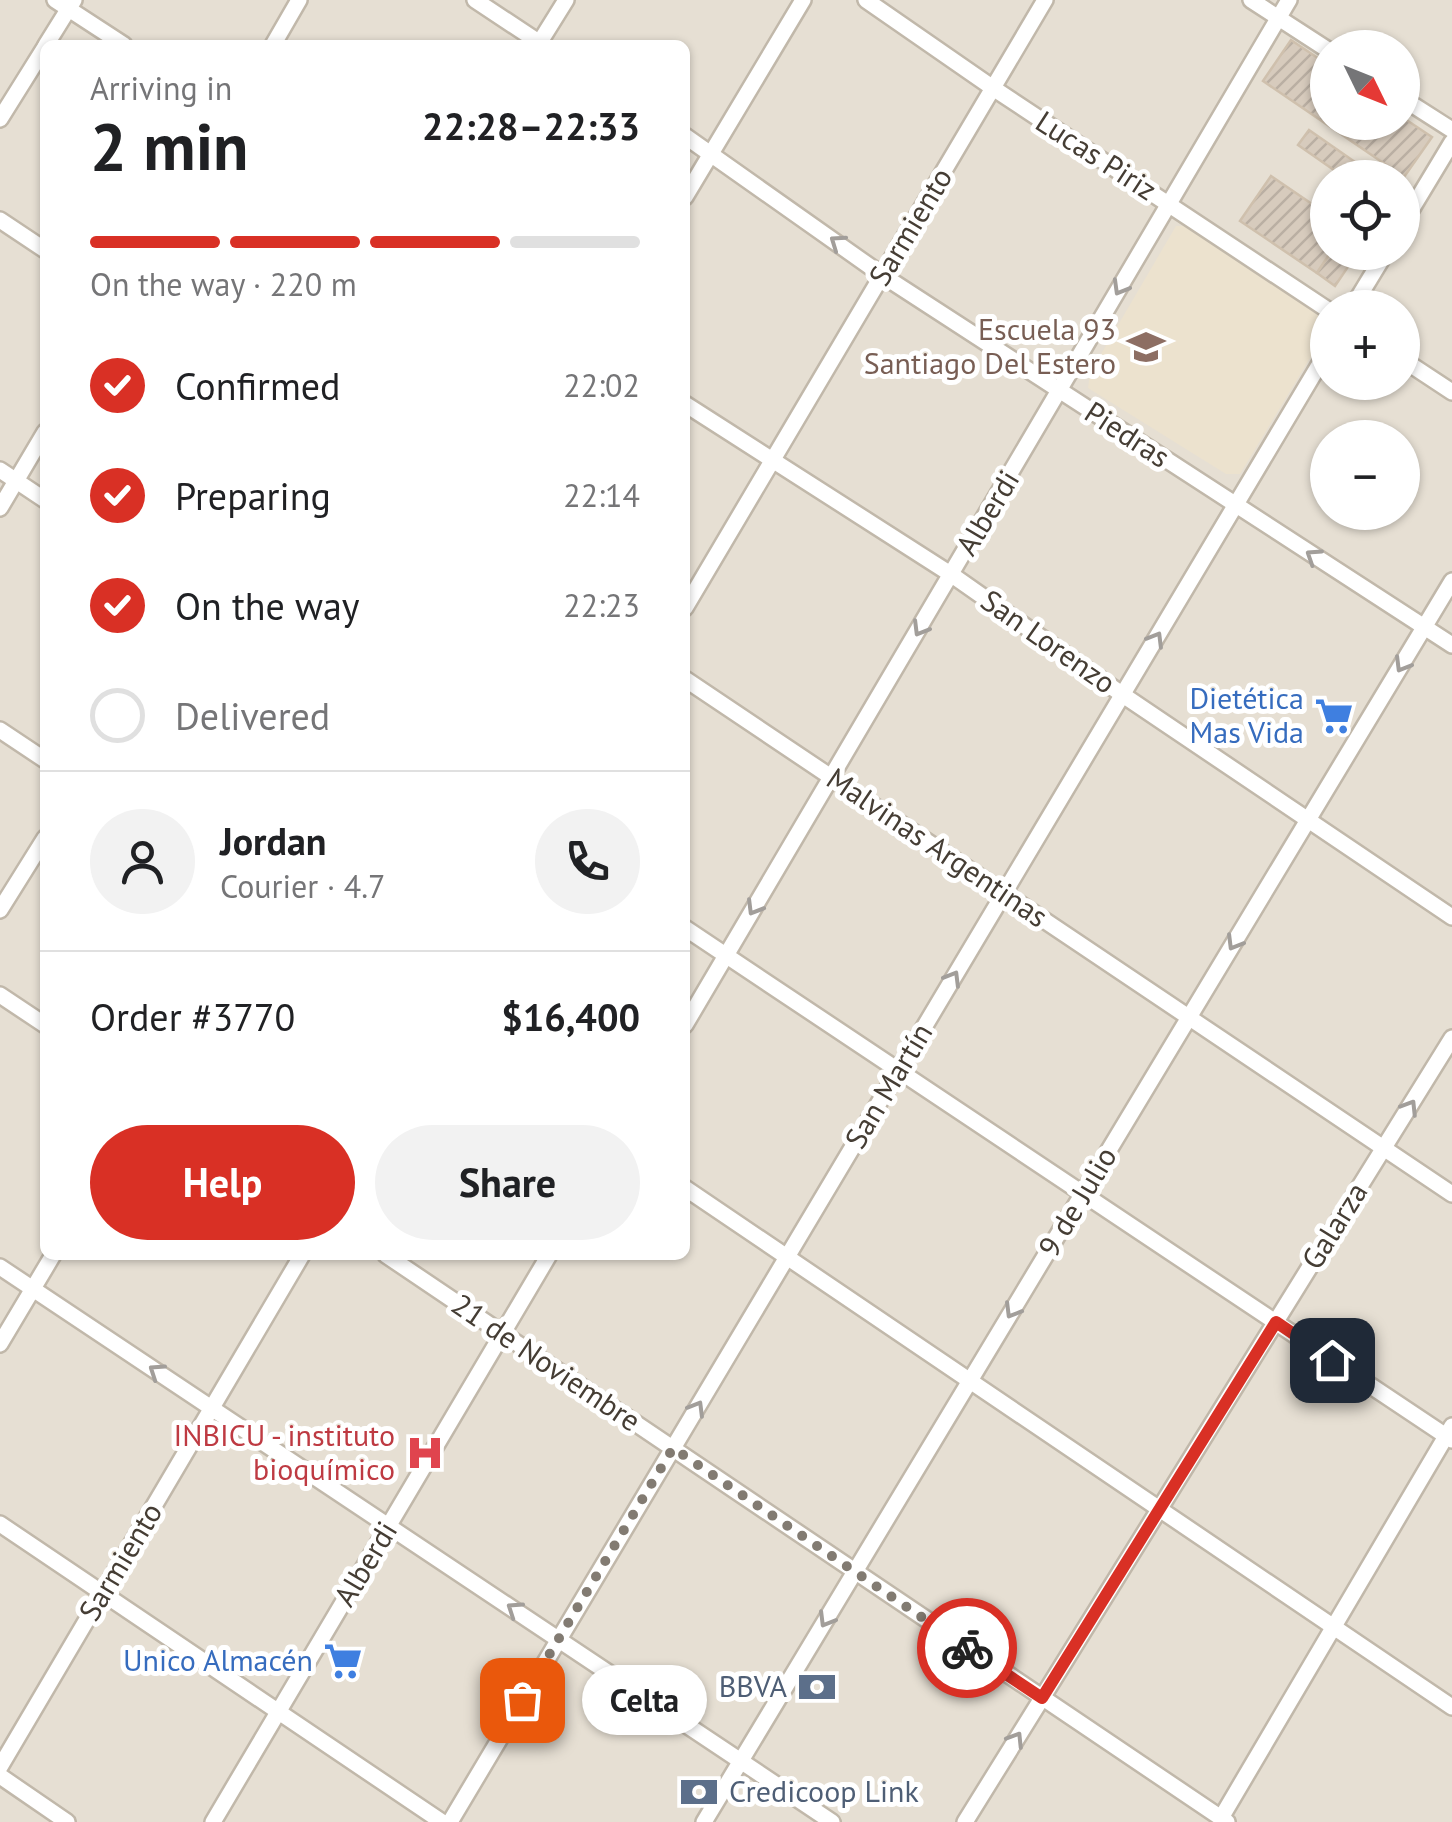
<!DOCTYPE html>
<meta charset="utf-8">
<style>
:root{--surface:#fff;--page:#f2f2f2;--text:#202124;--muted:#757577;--line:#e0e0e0;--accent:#d93025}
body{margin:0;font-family:"PT Sans",sans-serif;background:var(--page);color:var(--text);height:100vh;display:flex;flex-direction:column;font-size:38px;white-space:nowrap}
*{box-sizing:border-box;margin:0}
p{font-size:32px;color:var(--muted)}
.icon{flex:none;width:55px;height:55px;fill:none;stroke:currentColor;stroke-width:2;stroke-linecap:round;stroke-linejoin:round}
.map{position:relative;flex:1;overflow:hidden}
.drawer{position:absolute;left:40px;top:40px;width:650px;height:1220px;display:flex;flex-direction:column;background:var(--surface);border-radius:15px;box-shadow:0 2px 8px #0004}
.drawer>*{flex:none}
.needle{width:65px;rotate:133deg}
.fabs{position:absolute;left:1310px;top:30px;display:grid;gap:20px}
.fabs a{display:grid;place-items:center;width:110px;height:110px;border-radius:50%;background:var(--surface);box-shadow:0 2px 8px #0004;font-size:50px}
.pin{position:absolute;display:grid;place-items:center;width:85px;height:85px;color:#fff;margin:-42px;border-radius:20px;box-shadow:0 5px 15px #0006}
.courier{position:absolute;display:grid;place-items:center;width:100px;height:100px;margin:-50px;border:8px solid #d93025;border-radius:50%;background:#fff;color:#222;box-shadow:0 2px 12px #0007}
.bubble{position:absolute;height:70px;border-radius:35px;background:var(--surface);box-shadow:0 2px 8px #0004;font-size:32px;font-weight:700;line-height:70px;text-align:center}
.headline em{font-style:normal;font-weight:700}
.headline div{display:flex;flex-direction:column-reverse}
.headline{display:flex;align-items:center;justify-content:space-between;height:170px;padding:0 50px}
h1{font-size:65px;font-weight:700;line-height:75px}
.bar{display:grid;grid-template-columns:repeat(4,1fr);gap:15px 10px;align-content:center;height:120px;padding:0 50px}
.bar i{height:12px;border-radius:8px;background:var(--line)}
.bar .on{background:var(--accent)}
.bar p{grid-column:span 4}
.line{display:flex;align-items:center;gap:25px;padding:0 50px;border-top:2px solid var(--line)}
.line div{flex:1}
.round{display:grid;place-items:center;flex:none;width:105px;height:105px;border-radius:52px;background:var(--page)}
ol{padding:0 50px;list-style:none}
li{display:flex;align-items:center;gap:30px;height:110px}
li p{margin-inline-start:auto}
li .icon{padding:10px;border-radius:50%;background:var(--accent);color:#fff;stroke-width:4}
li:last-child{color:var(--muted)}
li i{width:55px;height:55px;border:5px solid var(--line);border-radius:50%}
.cta{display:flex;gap:20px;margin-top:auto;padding:20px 50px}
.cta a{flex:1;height:115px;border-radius:60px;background:var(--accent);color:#fff;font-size:40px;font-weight:700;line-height:115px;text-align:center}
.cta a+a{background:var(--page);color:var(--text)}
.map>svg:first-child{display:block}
.residential{fill:#e6dfd3;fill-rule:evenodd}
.education{fill:#ece2ce}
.building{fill:url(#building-hatch);stroke:#cfc0ad;stroke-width:2.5}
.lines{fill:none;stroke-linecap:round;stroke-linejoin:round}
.minor-casing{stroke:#c1b8aa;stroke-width:20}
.minor{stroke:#fff;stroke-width:15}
.oneway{stroke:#a29e9a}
.done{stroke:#827b72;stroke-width:10;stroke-dasharray:0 18}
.route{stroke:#d93025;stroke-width:12}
.labels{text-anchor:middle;stroke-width:10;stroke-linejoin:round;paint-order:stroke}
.street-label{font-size:30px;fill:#453d34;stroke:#fff}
.education-label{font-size:30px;fill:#785e54;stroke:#fff;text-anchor:end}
.shop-label{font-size:30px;fill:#366cbe;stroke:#fff;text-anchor:end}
.health-label{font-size:30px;fill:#be3a42;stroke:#fff;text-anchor:end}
.service-label{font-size:30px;fill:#4e5e75;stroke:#fff;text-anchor:end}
</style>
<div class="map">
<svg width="1452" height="1822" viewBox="0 0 1452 1822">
<defs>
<pattern id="building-hatch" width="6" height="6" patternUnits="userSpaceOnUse" patternTransform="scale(2.5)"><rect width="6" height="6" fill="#d7cbbd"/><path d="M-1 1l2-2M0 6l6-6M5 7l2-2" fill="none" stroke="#baafa3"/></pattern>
</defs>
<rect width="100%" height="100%" fill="#f2ede5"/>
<!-- residential -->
<path class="residential" d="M 0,0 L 1452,0 L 1452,1822 L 0,1822 ZM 45,45 L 685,45 L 685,1255 L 45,1255 ZM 1328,48 L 1402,48 L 1402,122 L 1328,122 ZM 1328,178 L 1402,178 L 1402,252 L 1328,252 ZM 1328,308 L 1402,308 L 1402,382 L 1328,382 ZM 1328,438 L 1402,438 L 1402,512 L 1328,512 Z"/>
<!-- education -->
<polygon class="education" points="1176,226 1188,226 1324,318 1327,327 1327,330 1240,474 1226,474 1088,388 1090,373"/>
<!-- building -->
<g class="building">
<polygon points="1291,40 1328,65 1328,122 1402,122 1402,117 1432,137 1404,177 1263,81"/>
<polygon points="1309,130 1355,162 1344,177 1298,145"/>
<polygon points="1271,176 1328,215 1328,252 1331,252 1317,273 1240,221"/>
<polygon points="1331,252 1358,252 1335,286 1317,273"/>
</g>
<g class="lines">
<!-- minor casing -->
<g class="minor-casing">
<g id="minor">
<polyline points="55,0 124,45"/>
<polyline points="475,0 543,45"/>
<polyline points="866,0 993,88 1328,310"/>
<polyline points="1251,0 1328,50"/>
<polyline points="46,45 74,0"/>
<polyline points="273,45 299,0"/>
<polyline points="538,45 566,0"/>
<polyline points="1402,98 1452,130"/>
<polyline points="0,119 45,47"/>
<polyline points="685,136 882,275 1452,645"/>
<polyline points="685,197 803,0"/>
<polyline points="0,220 45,250"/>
<polyline points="1402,225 1452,142"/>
<polyline points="1352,308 1386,252"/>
<polyline points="1402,359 1452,392"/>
<polyline points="685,404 952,575 1123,695 1452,917"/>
<polyline points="0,470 45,500"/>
<polyline points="0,508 45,432"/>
<polyline points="685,608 1045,0"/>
<polyline points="685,679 1452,1194"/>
<polyline points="0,730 45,760"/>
<polyline points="0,910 45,838"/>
<polyline points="685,928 1452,1440"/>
<polyline points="0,995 45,1025"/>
<polyline points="685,1025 1289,0"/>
<polyline points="685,1188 1452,1707"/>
<polyline points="386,1255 1227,1822"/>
<polyline points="0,1267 832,1822"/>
<polyline points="0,1344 53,1255"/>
<polyline points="0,1524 442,1822"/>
<polyline points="0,1767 302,1255"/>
<polyline points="0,1776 67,1822"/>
<polyline points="1221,1818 1452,1426"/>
<polyline points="213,1822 549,1255"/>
<polyline points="450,1822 1328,350"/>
<polyline points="704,1822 1452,581"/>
<polyline points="965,1822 1452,1038"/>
</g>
</g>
<!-- minor -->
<use href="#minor" class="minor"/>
</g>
<!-- one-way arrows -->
<defs><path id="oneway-chevron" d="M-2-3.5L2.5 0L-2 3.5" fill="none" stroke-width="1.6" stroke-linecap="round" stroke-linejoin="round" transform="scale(2.5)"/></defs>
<g class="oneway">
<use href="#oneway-chevron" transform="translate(837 242) rotate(-145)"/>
<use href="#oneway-chevron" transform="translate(1120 288) rotate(120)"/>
<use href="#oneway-chevron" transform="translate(1313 556) rotate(-147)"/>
<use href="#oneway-chevron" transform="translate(920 629) rotate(121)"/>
<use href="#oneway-chevron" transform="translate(1156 639) rotate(-59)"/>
<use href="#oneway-chevron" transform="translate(1402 665) rotate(121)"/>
<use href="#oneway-chevron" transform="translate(754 908) rotate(121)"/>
<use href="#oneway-chevron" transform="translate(1234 943) rotate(121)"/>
<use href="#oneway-chevron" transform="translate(953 978) rotate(-59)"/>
<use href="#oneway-chevron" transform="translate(1410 1107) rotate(-58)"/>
<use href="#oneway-chevron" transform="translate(1012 1311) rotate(121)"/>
<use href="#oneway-chevron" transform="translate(156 1371) rotate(-146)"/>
<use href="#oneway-chevron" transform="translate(697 1408) rotate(-59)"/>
<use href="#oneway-chevron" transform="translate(514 1609) rotate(-146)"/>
<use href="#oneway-chevron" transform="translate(826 1620) rotate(121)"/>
<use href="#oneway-chevron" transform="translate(1016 1739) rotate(-58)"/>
</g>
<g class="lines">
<!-- done -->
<polyline class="done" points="522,1700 673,1448 967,1648"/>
<!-- route -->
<polyline class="route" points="967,1648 1042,1698 1276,1322 1332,1360"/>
</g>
<!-- icons -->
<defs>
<g id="school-bare" transform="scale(3)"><path d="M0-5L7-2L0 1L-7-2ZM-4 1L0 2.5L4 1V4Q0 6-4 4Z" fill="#8d6e63" stroke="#fff" stroke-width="2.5" paint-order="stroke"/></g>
<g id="supermarket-bare" transform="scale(3)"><path d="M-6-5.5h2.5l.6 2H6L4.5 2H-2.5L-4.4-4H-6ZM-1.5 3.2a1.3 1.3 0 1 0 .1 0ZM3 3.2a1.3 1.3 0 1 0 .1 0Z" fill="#3f7fe0" stroke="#fff" stroke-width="2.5" paint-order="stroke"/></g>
<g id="hospital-bare" transform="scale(3)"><path d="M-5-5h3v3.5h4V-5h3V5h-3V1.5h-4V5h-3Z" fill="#e0444e" stroke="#fff" stroke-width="2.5" paint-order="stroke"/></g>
<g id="bank-bare" transform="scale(3)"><path d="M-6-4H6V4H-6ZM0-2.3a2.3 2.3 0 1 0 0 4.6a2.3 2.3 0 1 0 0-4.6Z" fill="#5c6f8a" stroke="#fff" stroke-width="2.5" paint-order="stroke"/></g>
</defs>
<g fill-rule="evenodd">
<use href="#school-bare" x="1146" y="347"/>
<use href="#supermarket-bare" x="1334" y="716"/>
<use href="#hospital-bare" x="425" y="1453"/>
<use href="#supermarket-bare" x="343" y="1661"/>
<use href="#bank-bare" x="817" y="1687"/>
<use href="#bank-bare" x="699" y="1792"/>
</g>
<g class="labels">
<!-- street labels -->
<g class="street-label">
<text transform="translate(1096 156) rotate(33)" y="10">Lucas Piriz</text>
<text transform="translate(911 227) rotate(-59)" y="10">Sarmiento</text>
<text transform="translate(1127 435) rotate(33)" y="10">Piedras</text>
<text transform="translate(988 513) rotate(-59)" y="10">Alberdi</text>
<text transform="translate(1048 642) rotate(35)" y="10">San Lorenzo</text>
<text transform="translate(937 848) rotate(34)" y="10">Malvinas Argentinas</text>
<text transform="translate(889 1086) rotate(-59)" y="10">San Martín</text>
<text transform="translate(1078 1202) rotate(-59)" y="10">9 de Julio</text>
<text transform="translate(1335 1226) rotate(-58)" y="10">Galarza</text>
<text transform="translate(546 1363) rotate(34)" y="10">21 de Noviembre</text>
<text transform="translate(121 1562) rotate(-59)" y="10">Sarmiento</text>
<text transform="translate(366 1564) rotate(-59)" y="10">Alberdi</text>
</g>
<!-- education labels -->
<g class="education-label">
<text x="1116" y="340">Escuela 93<tspan x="1116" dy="34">Santiago Del Estero</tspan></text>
</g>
<!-- shop labels -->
<g class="shop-label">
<text x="1304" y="709">Dietética<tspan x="1304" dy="34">Mas Vida</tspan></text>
<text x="313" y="1671">Unico Almacén</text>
</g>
<!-- health labels -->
<g class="health-label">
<text x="395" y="1446">INBICU - instituto<tspan x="395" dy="34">bioquímico</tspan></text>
</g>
<!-- service labels -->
<g class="service-label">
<text x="787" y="1697">BBVA</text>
<text x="729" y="1802" text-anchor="start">Credicoop Link</text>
</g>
</g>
</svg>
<div class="fabs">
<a><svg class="needle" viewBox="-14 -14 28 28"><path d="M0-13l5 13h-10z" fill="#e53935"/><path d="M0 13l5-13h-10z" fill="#757577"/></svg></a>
<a><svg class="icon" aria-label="locate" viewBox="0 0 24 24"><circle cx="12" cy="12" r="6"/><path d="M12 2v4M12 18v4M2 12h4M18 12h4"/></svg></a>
<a>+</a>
<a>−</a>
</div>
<div class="pin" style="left:522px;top:1700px;background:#ea580c"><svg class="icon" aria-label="bag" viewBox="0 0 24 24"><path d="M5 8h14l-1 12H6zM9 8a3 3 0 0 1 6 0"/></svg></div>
<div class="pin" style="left:1332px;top:1360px;background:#1f2937"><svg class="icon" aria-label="home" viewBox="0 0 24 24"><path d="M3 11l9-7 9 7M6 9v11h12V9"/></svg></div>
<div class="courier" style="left:967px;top:1648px"><svg class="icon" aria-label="bike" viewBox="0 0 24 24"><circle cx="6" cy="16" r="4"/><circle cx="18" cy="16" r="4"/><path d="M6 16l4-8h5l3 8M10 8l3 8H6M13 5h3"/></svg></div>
<div class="bubble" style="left:582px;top:1665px;width:125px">Celta</div>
<section class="drawer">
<div class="headline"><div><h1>2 min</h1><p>Arriving in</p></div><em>22:28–22:33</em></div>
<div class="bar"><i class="on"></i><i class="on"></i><i class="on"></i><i></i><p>On the way · 220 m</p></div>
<ol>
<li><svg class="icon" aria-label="check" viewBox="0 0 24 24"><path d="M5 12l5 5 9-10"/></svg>Confirmed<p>22:02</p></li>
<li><svg class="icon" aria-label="check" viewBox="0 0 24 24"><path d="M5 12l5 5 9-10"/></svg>Preparing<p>22:14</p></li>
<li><svg class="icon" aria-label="check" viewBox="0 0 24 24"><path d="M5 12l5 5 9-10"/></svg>On the way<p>22:23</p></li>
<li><i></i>Delivered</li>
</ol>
<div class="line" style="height:180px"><a class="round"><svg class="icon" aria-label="person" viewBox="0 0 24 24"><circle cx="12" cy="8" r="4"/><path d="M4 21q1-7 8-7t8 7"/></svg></a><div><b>Jordan</b><p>Courier · 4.7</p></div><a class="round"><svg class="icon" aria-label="phone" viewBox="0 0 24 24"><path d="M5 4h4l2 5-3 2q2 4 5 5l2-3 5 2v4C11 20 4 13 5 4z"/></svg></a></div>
<div class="line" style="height:130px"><div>Order #3770</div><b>$16,400</b></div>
<div class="cta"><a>Help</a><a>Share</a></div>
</section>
</div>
